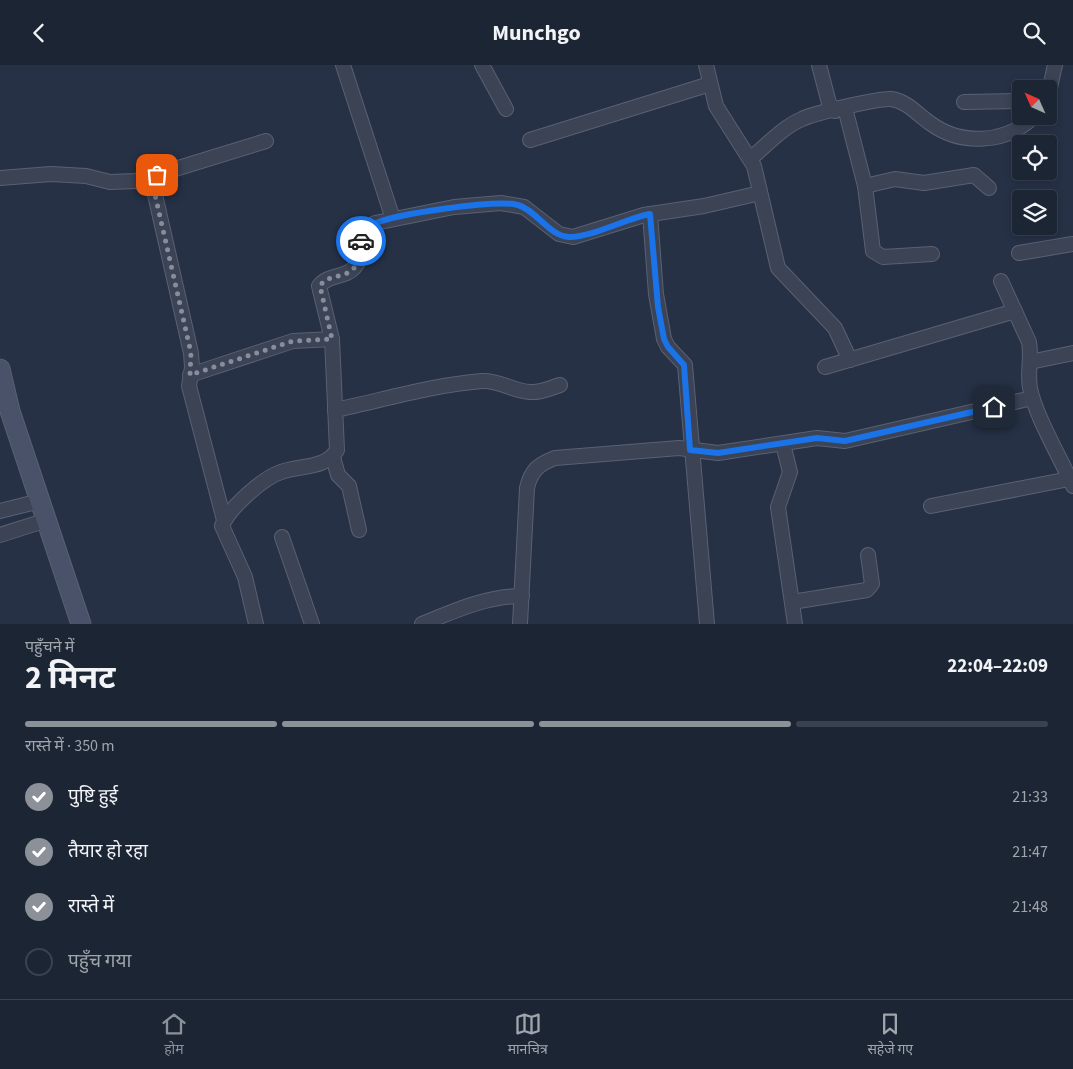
<!DOCTYPE html>
<html lang="hi">
<meta charset="utf-8">
<style>
:root{--surface:#1c2534;--page:#293140;--text:#f1f3f6;--muted:#a0a5ac;--line:#3a424f;--accent:#8c9099}
body{margin:0;font-family:"Source Sans 3","Noto Sans Devanagari",sans-serif;background:var(--page);color:var(--text);height:100vh;display:flex;flex-direction:column;font-size:19px;white-space:nowrap}
*{box-sizing:border-box;margin:0}
p{font-size:16px;color:var(--muted)}
.icon{flex:none;width:28px;height:28px;fill:none;stroke:currentColor;stroke-width:2;stroke-linecap:round;stroke-linejoin:round}
.map{position:relative;height:559px;overflow:hidden}
.details{display:flex;flex-direction:column;background:var(--surface);flex:1}
.details>*{flex:none}
.needle{width:32px;rotate:315deg}
.tools{position:absolute;left:1012px;top:15px;display:grid;gap:10px}
.tools a{display:grid;place-items:center;width:45px;height:45px;border-radius:5px;background:var(--surface);box-shadow:0 2px 8px #0003,0 0 0 1px var(--line);font-size:25px}
.pin{position:absolute;display:grid;place-items:center;width:42px;height:42px;color:#fff;margin:-21px;border-radius:10px;box-shadow:0 2px 8px #0006}
.courier{position:absolute;display:grid;place-items:center;width:50px;height:50px;margin:-25px;border:4px solid #1a73e8;border-radius:50%;background:#fff;color:#222;box-shadow:0 1px 6px #0007}
.head em{font-style:normal;font-weight:700}
.head div{display:flex;flex-direction:column-reverse}
.head{display:flex;align-items:center;justify-content:space-between;height:85px;padding:0 25px}
h1{font-size:32px;font-weight:700;line-height:38px}
.bar{display:grid;grid-template-columns:repeat(4,1fr);gap:8px 5px;align-content:center;height:60px;padding:0 25px}
.bar i{height:6px;border-radius:4px;background:var(--line)}
.bar .on{background:var(--accent)}
.bar p{grid-column:span 4}
ol{padding:0 25px;list-style:none}
li{display:flex;align-items:center;gap:15px;height:55px}
li p{margin-inline-start:auto}
li .icon{padding:5px;border-radius:50%;background:var(--accent);color:#fff;stroke-width:4}
li:last-child{color:var(--muted)}
li i{width:28px;height:28px;border:2px solid var(--line);border-radius:50%}
header{display:flex;justify-content:space-between;align-items:center;height:65px;padding:0 25px;background:var(--surface);font-size:22px;font-weight:700}
.dock{display:flex;justify-content:space-around;align-items:center;height:70px;border-top:1px solid var(--line);background:var(--surface);font-size:14px;color:var(--muted)}
.dock a{display:grid;justify-items:center;gap:2px}
.dock .on{color:var(--accent)}
.map>svg:first-child{display:block}
.lines{fill:none;stroke-linecap:round;stroke-linejoin:round}
.street-casing{stroke:#596172;stroke-width:16}
.secondary-casing{stroke:#596172;stroke-width:21}
.street{stroke:#3b4355;stroke-width:14}
.secondary{stroke:#495268;stroke-width:19}
.done{stroke:#868d9e;stroke-width:5;stroke-dasharray:0 9}
.route{stroke:#1a73e8;stroke-width:6}
</style>
<header><svg class="icon" aria-label="back" viewBox="0 0 24 24"><path d="M15 5l-7 7 7 7"/></svg>Munchgo<svg class="icon" aria-label="search" viewBox="0 0 24 24"><circle cx="10" cy="10" r="6"/><path d="M15 15l6 6"/></svg></header>
<div class="map">
<svg width="1073" height="559" viewBox="0 0 1073 559">
<rect width="100%" height="100%" fill="#263146"/>
<g class="lines">
<!-- street casing -->
<g class="street-casing">
<g id="street">
<polyline points="343,0 393,154"/>
<polyline points="482,0 506,44"/>
<polyline points="706,0 716,41 754,101 778,203 835,263 850,295"/>
<polyline points="819,0 829,38 835,46"/>
<polyline points="1049,27 1055,0"/>
<polyline points="964,37 1021,36"/>
<polyline points="845,43 865,121 873,186 883,192 932,189"/>
<polyline points="530,75 710,19"/>
<path d="M 751,93 C 767,80 783,62 802,54 C 814,48 880,33 891,34 C 907,36 917,49 930,58 C 961,81 1007,79 1034,51"/>
<polyline points="151,112 191,288 192,302 189,321 224,455"/>
<polyline points="0,113 51,109 86,111 110,117 136,116 266,76"/>
<polyline points="865,121 895,114 924,118 974,110 989,123"/>
<polyline points="650,149 656,229 664,274 668,282 685,300 707,559"/>
<polyline points="1019,188 1073,179"/>
<path d="M 1001,216 L 1029,277 C 1032,293 1027,308 1030,323 C 1035,350 1061,394 1073,421"/>
<polyline points="1030,297 1073,288"/>
<polyline points="825,302 1015,246"/>
<polyline points="190,310 293,276 332,274"/>
<path d="M 335,345 C 383,335 432,320 482,316 C 499,315 513,326 530,327 C 541,328 550,323 560,320"/>
<polyline points="783,379 790,407 778,442 795,559"/>
<polyline points="333,392 338,410 349,421 359,465"/>
<polyline points="931,441 1069,414"/>
<polyline points="0,446 40,436"/>
<polyline points="0,470 47,455"/>
<polyline points="282,472 312,559"/>
<polyline points="792,537 867,525 872,519 868,490"/>
<path d="M 256,559 L 245,512 L 222,461 C 229,443 263,413 281,407 C 300,400 326,404 337,385 L 332,274 L 319,221 C 328,209 345,213 354,203 C 366,189 354,171 375,158 L 454,142 L 501,138 L 524,142 L 559,169 L 573,172 L 644,150 L 704,141 L 760,128"/>
<path d="M 422,559 C 454,546 487,531 522,531"/>
<path d="M 520,559 L 527,423 C 531,405 539,399 555,393 L 679,383 L 718,388 L 817,373 L 845,376 L 1032,333"/>
</g>
</g>
<!-- secondary casing -->
<g class="secondary-casing">
<polyline id="secondary" points="0,304 10,346 81,559"/>
</g>
<!-- street -->
<use href="#street" class="street"/>
<!-- secondary -->
<use href="#secondary" class="secondary"/>
</g>
<g class="lines">
<!-- done -->
<path class="done" d="M 157,110 L 151,112 L 191,288 L 190,310 L 293,276 L 332,274 L 320,221 C 328,208 349,214 356,200 C 359,194 360,183 361,176"/>
<!-- route -->
<path class="route" d="M 361,176 C 362,169 367,162 374,159 C 394,149 497,134 518,140 C 536,145 549,171 569,172 C 590,173 627,153 650,149 L 658,242 L 664,274 L 668,282 L 684,300 L 690,385 L 718,388 L 817,373 L 845,376 L 994,342"/>
</g>
</svg>
<div class="tools">
<a><svg class="needle" viewBox="-14 -14 28 28"><path d="M0-13l5 13h-10z" fill="#e53935"/><path d="M0 13l5-13h-10z" fill="#a0a5ac"/></svg></a>
<a><svg class="icon" aria-label="locate" viewBox="0 0 24 24"><circle cx="12" cy="12" r="6"/><path d="M12 2v4M12 18v4M2 12h4M18 12h4"/></svg></a>
<a><svg class="icon" aria-label="layers" viewBox="0 0 24 24"><path d="M12 4l9 5-9 5-9-5zM3 14l9 5 9-5"/></svg></a>
</div>
<div class="pin" style="left:157px;top:110px;background:#ea580c"><svg class="icon" aria-label="bag" viewBox="0 0 24 24"><path d="M5 8h14l-1 12H6zM9 8a3 3 0 0 1 6 0"/></svg></div>
<div class="pin" style="left:994px;top:342px;background:#1f2937"><svg class="icon" aria-label="home" viewBox="0 0 24 24"><path d="M3 11l9-7 9 7M6 9v11h12V9"/></svg></div>
<div class="courier" style="left:361px;top:176px"><svg class="icon" aria-label="car" viewBox="0 0 24 24"><path d="M5 17H2v-5l4-1 3-4h7l3 4 3 1v5h-3M9 17h6M6 11h13"/><circle cx="7" cy="17" r="2"/><circle cx="17" cy="17" r="2"/></svg></div>
</div>
<section class="details">
<div class="head"><div><h1>2 मिनट</h1><p>पहुँचने में</p></div><em>22:04–22:09</em></div>
<div class="bar"><i class="on"></i><i class="on"></i><i class="on"></i><i></i><p>रास्ते में · 350 m</p></div>
<ol>
<li><svg class="icon" aria-label="check" viewBox="0 0 24 24"><path d="M5 12l5 5 9-10"/></svg>पुष्टि हुई<p>21:33</p></li>
<li><svg class="icon" aria-label="check" viewBox="0 0 24 24"><path d="M5 12l5 5 9-10"/></svg>तैयार हो रहा<p>21:47</p></li>
<li><svg class="icon" aria-label="check" viewBox="0 0 24 24"><path d="M5 12l5 5 9-10"/></svg>रास्ते में<p>21:48</p></li>
<li><i></i>पहुँच गया</li>
</ol>
</section>
<nav class="dock">
<a class="on"><svg class="icon" aria-label="home" viewBox="0 0 24 24"><path d="M3 11l9-7 9 7M6 9v11h12V9"/></svg>होम</a>
<a><svg class="icon" aria-label="map" viewBox="0 0 24 24"><path d="M3 6l6-2 6 2 6-2v14l-6 2-6-2-6 2zM9 4v14M15 6v14"/></svg>मानचित्र</a>
<a><svg class="icon" aria-label="saved" viewBox="0 0 24 24"><path d="M7 4h10v16l-5-4-5 4z"/></svg>सहेजे गए</a>
</nav>
